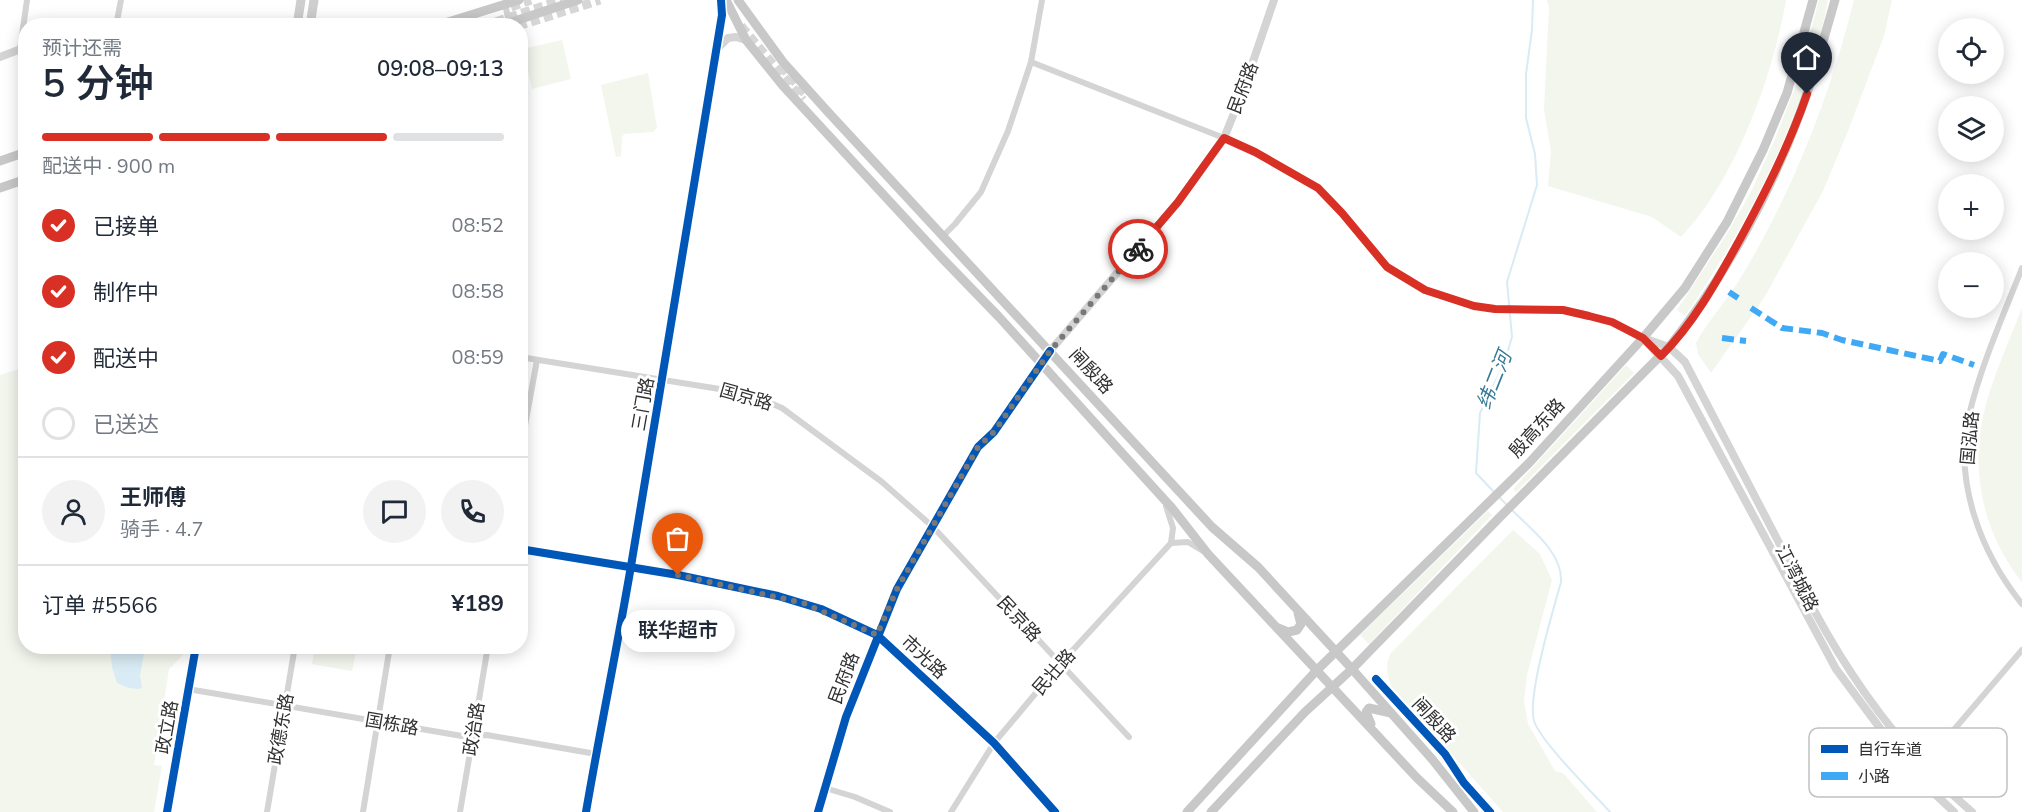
<!DOCTYPE html>
<html lang="zh">
<meta charset="utf-8">
<style>
:root{--surface:#fff;--page:#f2f2f3;--text:#1f2937;--muted:#747a83;--line:#e0e1e3;--accent:#d93025}
body{margin:0;font-family:"Nunito Sans","Noto Sans SC",sans-serif;background:var(--page);color:var(--text);height:100vh;display:flex;flex-direction:column;font-size:22px;white-space:nowrap}
*{box-sizing:border-box;margin:0}
p{font-size:20px;color:var(--muted)}
.icon{flex:none;width:33px;height:33px;fill:none;stroke:currentColor;stroke-width:2;stroke-linecap:round;stroke-linejoin:round}
.map{position:relative;flex:1;overflow:hidden}
.sheet{position:absolute;left:18px;top:18px;width:510px;height:636px;display:flex;flex-direction:column;background:var(--surface);border-radius:24px;box-shadow:0 3px 15px #0003}
.sheet>*{flex:none}
.tools{position:absolute;left:1938px;top:18px;display:grid;gap:12px}
.tools a{display:grid;place-items:center;width:66px;height:66px;border-radius:50%;background:var(--surface);box-shadow:0 3px 15px #0003;font-size:30px}
.pin{position:absolute;display:grid;place-items:center;width:51px;height:51px;color:#fff;margin:-62px -26px;border-radius:50% 50% 50% 0;rotate:-45deg;box-shadow:0 0 6px #0007}
.pin .icon{rotate:45deg}
.courier{position:absolute;display:grid;place-items:center;width:60px;height:60px;margin:-30px;border:4px solid #d93025;border-radius:50%;background:#fff;color:#222;box-shadow:0 2px 8px #0007}
.bubble{position:absolute;height:42px;border-radius:21px;background:var(--surface);box-shadow:0 3px 15px #0003;font-size:20px;font-weight:600;line-height:42px;text-align:center}
.summary em{font-style:normal;font-weight:600}
.summary div{display:flex;flex-direction:column-reverse}
.summary{display:flex;align-items:center;justify-content:space-between;height:102px;padding:0 24px}
h1{font-size:39px;font-weight:600;line-height:45px}
.bar{display:grid;grid-template-columns:repeat(4,1fr);gap:9px 6px;align-content:center;height:72px;padding:0 24px}
.bar i{height:8px;border-radius:4px;background:var(--line)}
.bar .active{background:var(--accent)}
.bar p{grid-column:span 4}
.line{display:flex;align-items:center;gap:15px;padding:0 24px;border-top:2px solid var(--line)}
.line div{flex:1}
.round{display:grid;place-items:center;flex:none;width:63px;height:63px;border-radius:32px;background:var(--page)}
ol{padding:0 24px;list-style:none}
li{display:flex;align-items:center;gap:18px;height:66px}
li p{margin-inline-start:auto}
li .icon{padding:6px;border-radius:50%;background:var(--accent);color:#fff;stroke-width:4}
li:last-child{color:var(--muted)}
li i{width:33px;height:33px;border:3px solid var(--line);border-radius:50%}
.map>svg:first-child{display:block}
.green{fill:#f2f6ed}
.water{fill:#d9ebf4}
.lines{fill:none;stroke-linecap:round;stroke-linejoin:round}
.stream{stroke:#d9ebf4;stroke-width:2}
.secondary-tunnel{stroke:#d6d6d6;stroke-width:9;stroke-dasharray:9 4.5;stroke-linecap:butt}
.primary-tunnel{stroke:#d6d6d6;stroke-width:9;stroke-dasharray:9 4.5;stroke-linecap:butt}
.minor{stroke:#d4d4d4;stroke-width:6}
.tertiary{stroke:#d4d4d4;stroke-width:8}
.secondary{stroke:#cecece;stroke-width:9}
.primary{stroke:#c8c8c8;stroke-width:9}
.quiet{stroke:#3fa9f5;stroke-width:6;stroke-dasharray:12 6;stroke-linecap:butt}
.cycleway-casing{stroke:#fff;stroke-width:11}
.cycleway{stroke:#0057b8;stroke-width:8}
.done{stroke:#787878;stroke-width:6;stroke-dasharray:0 10.8}
.route{stroke:#d93025;stroke-width:8}
.labels{text-anchor:middle;stroke-width:6;stroke-linejoin:round;paint-order:stroke}
.street-label{font-size:18px;fill:#303030;stroke:#fff}
.water-label{font-size:20px;font-style:italic;fill:#387a98;stroke:#fff}
.key{fill:#fff;stroke:#c1c1c1;stroke-width:1.5}
.key-label{font-size:16px;fill:#303030}
</style>
<div class="map">
<svg width="2022" height="812" viewBox="0 0 2022 812">
<rect width="100%" height="100%" fill="#fff"/>
<!-- green -->
<g class="green">
<path d="M 1547,0 L 1786,0 C 1773,76 1735,181 1681,237 L 1652,217 L 1548,186 L 1551,151 L 1544,109 L 1549,8 Z"/>
<path d="M 1819,0 L 1828,0 C 1807,111 1748,224 1685,316 L 1677,310 L 1728,232 L 1751,192 L 1775,139 L 1797,83 Z"/>
<path d="M 1854,0 L 1892,0 L 1884,36 L 1848,131 L 1823,191 L 1764,298 L 1711,373 L 1698,354 L 1696,343 C 1708,320 1727,301 1740,279 C 1792,193 1830,97 1854,0 Z"/>
<polygon points="562,40 571,79 532,89 523,49"/>
<polygon points="648,73 657,128 653,132 624,134 622,137 621,156 616,157 601,85"/>
<path d="M 2022,308 L 2022,582 C 1985,536 1970,474 1983,417 C 1991,380 2008,344 2022,308 Z"/>
<polygon points="1626,365 1634,373 1516,492 1513,489"/>
<polygon points="25,367 26,646 188,647 181,657 169,669 154,765 162,766 154,812 0,812 0,375"/>
<polygon points="1488,511 1492,515 1369,644 1360,635"/>
<path d="M 1513,530 L 1540,554 L 1552,580 L 1527,675 L 1524,701 L 1528,724 L 1555,771 L 1563,773 L 1597,812 L 1503,812 L 1391,686 C 1387,673 1385,665 1391,653 Z"/>
<polygon points="315,647 357,647 352,671 312,664"/>
</g>
<!-- water -->
<polygon class="water" points="110,647 145,647 140,676 142,687 139,689 129,688 117,683 112,667"/>
<g class="lines">
<!-- stream -->
<g class="stream">
<polyline points="1494,492 1476,473 1480,413 1504,364 1512,337 1507,282 1537,185 1535,154 1526,118 1526,74 1532,30 1533,0"/>
<polyline points="1498,496 1507,505"/>
<path d="M 1511,509 C 1530,529 1563,552 1561,582 C 1553,611 1527,696 1534,721 C 1541,742 1593,793 1610,812"/>
</g>
<!-- secondary-tunnel -->
<polyline class="secondary-tunnel" points="518,26 600,0"/>
<!-- primary-tunnel -->
<g class="primary-tunnel">
<polyline points="511,7 531,0"/>
<polyline points="452,26 478,17"/>
<polyline points="483,26 562,0"/>
<polyline points="741,26 803,100"/>
<polyline points="781,66 807,96"/>
</g>
<!-- minor -->
<g class="minor">
<polyline points="505,3 509,23"/>
<polyline points="116,26 121,0"/>
<polyline points="20,49 27,0"/>
<polyline points="1031,62 1224,138 1255,152 1318,188 1342,213 1387,267 1425,290 1474,306 1495,309 1563,310 1612,322 1643,338"/>
<polyline points="943,236 955,224 981,192 1008,131 1031,62 1042,0"/>
<path d="M 2022,268 C 2003,316 1981,365 1969,415 C 1953,481 1981,553 2022,604"/>
<polyline points="520,357 732,391 754,396 782,408 882,482 933,527 1129,737"/>
<polyline points="520,453 537,360"/>
<polyline points="1166,506 1173,528 1171,543"/>
<polyline points="188,689 462,736 487,735 596,754"/>
<polyline points="1917,773 2022,650"/>
<polyline points="825,788 855,797 890,812"/>
<polyline points="267,812 295,646"/>
<polyline points="363,812 390,646"/>
<polyline points="460,812 488,646"/>
<polyline points="818,812 846,717 897,589 978,447 994,432 1050,351"/>
<polyline points="951,812 994,743 1061,663 1171,543 1188,542 1203,551"/>
</g>
<!-- tertiary -->
<g class="tertiary">
<polyline points="93,26 116,22"/>
<polyline points="717,49 728,38 736,37 746,40"/>
<polyline points="0,57 26,47"/>
<path d="M 1643,338 L 1669,347 L 1685,362 L 1815,612 C 1855,686 1908,757 1972,812"/>
<polyline points="1644,339 1678,376 1836,669 1894,747 1936,795 1954,812"/>
<polyline points="1050,351 1178,202 1224,138 1243,91 1274,0"/>
<polyline points="520,549 678,575 778,596 821,609 877,635 994,743 1055,812"/>
<path d="M 586,812 C 600,730 617,648 631,566 C 662,383 691,199 722,15 L 721,0"/>
</g>
<!-- secondary -->
<g class="secondary">
<polyline points="297,26 301,0"/>
<polyline points="310,26 314,0"/>
<polyline points="167,812 196,646"/>
</g>
<!-- primary -->
<g class="primary">
<polyline points="726,0 746,40 783,86 941,257 999,317 1122,453 1172,508 1208,554 1417,778 1453,812"/>
<polyline points="738,0 783,62 828,112 1212,527 1258,567 1352,669 1432,759 1474,812"/>
<polyline points="435,26 519,0"/>
<polyline points="500,26 578,0"/>
<polyline points="0,161 26,152"/>
<polyline points="0,188 26,179"/>
<polyline points="1278,628 1288,632 1297,630 1301,624 1298,613"/>
<polyline points="1371,724 1366,712 1369,708 1391,713"/>
<polyline points="1187,812 1316,671 1529,463 1643,338 1685,288 1727,222 1763,150 1787,93 1813,0"/>
<path d="M 1211,812 L 1305,712 L 1352,669 L 1499,518 L 1669,347 C 1723,279 1770,195 1800,113 C 1814,76 1824,38 1835,0"/>
</g>
<!-- quiet -->
<g class="quiet">
<polyline points="1729,292 1738,298"/>
<polyline points="1751,308 1782,328 1822,333 1842,340 1940,361 1943,354 1974,365"/>
<polyline points="1722,338 1746,341"/>
</g>
<!-- cycleway casing -->
<g class="cycleway-casing">
<g id="cycleway">
<polyline points="520,549 678,575 778,596 821,609 877,635 994,743 1055,812"/>
<polyline points="1376,679 1445,754 1464,783 1490,812"/>
<polyline points="167,812 196,646"/>
<path d="M 586,812 C 600,730 617,648 631,566 C 662,383 691,199 722,15 L 721,0"/>
<polyline points="818,812 846,717 897,589 978,447 994,432 1050,351"/>
</g>
</g>
<!-- cycleway -->
<use href="#cycleway" class="cycleway"/>
</g>
<g class="lines">
<!-- done -->
<polyline class="done" points="678,575 803,603 877,635 897,589 978,447 994,432 1050,351 1138,249"/>
<!-- route -->
<path class="route" d="M 1138,249 L 1178,202 L 1224,138 L 1255,152 L 1318,188 L 1342,213 L 1387,267 L 1425,290 L 1474,306 L 1495,309 L 1563,310 L 1589,316 L 1612,322 L 1643,338 L 1661,356 C 1694,323 1717,281 1739,241 C 1765,193 1789,146 1807,94"/>
</g>
<g class="labels">
<!-- street labels -->
<g class="street-label">
<text transform="translate(1243 88) rotate(-69)" y="6">民府路</text>
<text transform="translate(1091 371) rotate(47)" y="6">闸殷路</text>
<text transform="translate(746 397) rotate(16)" y="6">国京路</text>
<text transform="translate(643 404) rotate(-80)" y="6">三门路</text>
<text transform="translate(1537 428) rotate(-48)" y="6">殷高东路</text>
<text transform="translate(1970 438) rotate(-85)" y="6">国泓路</text>
<text transform="translate(1797 578) rotate(63)" y="6">江湾城路</text>
<text transform="translate(1019 619) rotate(47)" y="6">民京路</text>
<text transform="translate(924 657) rotate(43)" y="6">市光路</text>
<text transform="translate(1054 672) rotate(-49)" y="6">民壮路</text>
<text transform="translate(844 678) rotate(-69)" y="6">民府路</text>
<text transform="translate(1434 720) rotate(47)" y="6">闸殷路</text>
<text transform="translate(392 724) rotate(10)" y="6">国栋路</text>
<text transform="translate(167 727) rotate(-80)" y="6">政立路</text>
<text transform="translate(281 729) rotate(-80)" y="6">政德东路</text>
<text transform="translate(474 729) rotate(-81)" y="6">政治路</text>
</g>
<!-- water labels -->
<g class="water-label">
<text transform="translate(1494 380) rotate(-68)" y="7">纬二河</text>
</g>
</g>
<!-- legend -->
<rect x="1809" y="728" width="198" height="69" rx="9" class="key"/>
<rect x="1821" y="745" width="27" height="8" fill="#0057b8"/>
<rect x="1821" y="772" width="27" height="8" fill="#3fa9f5"/>
<g class="key-label">
<text x="1858" y="755">自行车道</text>
<text x="1858" y="782">小路</text>
</g>
</svg>
<div class="tools">
<a><svg class="icon" aria-label="locate" viewBox="0 0 24 24"><circle cx="12" cy="12" r="6"/><path d="M12 2v4M12 18v4M2 12h4M18 12h4"/></svg></a>
<a><svg class="icon" aria-label="layers" viewBox="0 0 24 24"><path d="M12 4l9 5-9 5-9-5zM3 14l9 5 9-5"/></svg></a>
<a>+</a>
<a>−</a>
</div>
<div class="pin" style="left:678px;top:575px;background:#ea580c"><svg class="icon" aria-label="bag" viewBox="0 0 24 24"><path d="M5 8h14l-1 12H6zM9 8a3 3 0 0 1 6 0"/></svg></div>
<div class="pin" style="left:1807px;top:94px;background:#1f2937"><svg class="icon" aria-label="home" viewBox="0 0 24 24"><path d="M3 11l9-7 9 7M6 9v11h12V9"/></svg></div>
<div class="courier" style="left:1138px;top:249px"><svg class="icon" aria-label="bike" viewBox="0 0 24 24"><circle cx="6" cy="16" r="4"/><circle cx="18" cy="16" r="4"/><path d="M6 16l4-8h5l3 8M10 8l3 8H6M13 5h3"/></svg></div>
<div class="bubble" style="left:621px;top:610px;width:114px">联华超市</div>
<section class="sheet">
<div class="summary"><div><h1>5 分钟</h1><p>预计还需</p></div><em>09:08–09:13</em></div>
<div class="bar"><i class="active"></i><i class="active"></i><i class="active"></i><i></i><p>配送中 · 900 m</p></div>
<ol>
<li><svg class="icon" aria-label="check" viewBox="0 0 24 24"><path d="M5 12l5 5 9-10"/></svg>已接单<p>08:52</p></li>
<li><svg class="icon" aria-label="check" viewBox="0 0 24 24"><path d="M5 12l5 5 9-10"/></svg>制作中<p>08:58</p></li>
<li><svg class="icon" aria-label="check" viewBox="0 0 24 24"><path d="M5 12l5 5 9-10"/></svg>配送中<p>08:59</p></li>
<li><i></i>已送达</li>
</ol>
<div class="line" style="height:108px"><a class="round"><svg class="icon" aria-label="person" viewBox="0 0 24 24"><circle cx="12" cy="8" r="4"/><path d="M4 21q1-7 8-7t8 7"/></svg></a><div><b>王师傅</b><p>骑手 · 4.7</p></div><a class="round"><svg class="icon" aria-label="chat" viewBox="0 0 24 24"><path d="M4 5h16v11H9l-5 4z"/></svg></a><a class="round"><svg class="icon" aria-label="phone" viewBox="0 0 24 24"><path d="M5 4h4l2 5-3 2q2 4 5 5l2-3 5 2v4C11 20 4 13 5 4z"/></svg></a></div>
<div class="line" style="height:78px"><div>订单 #5566</div><b>¥189</b></div>
</section>
</div>
